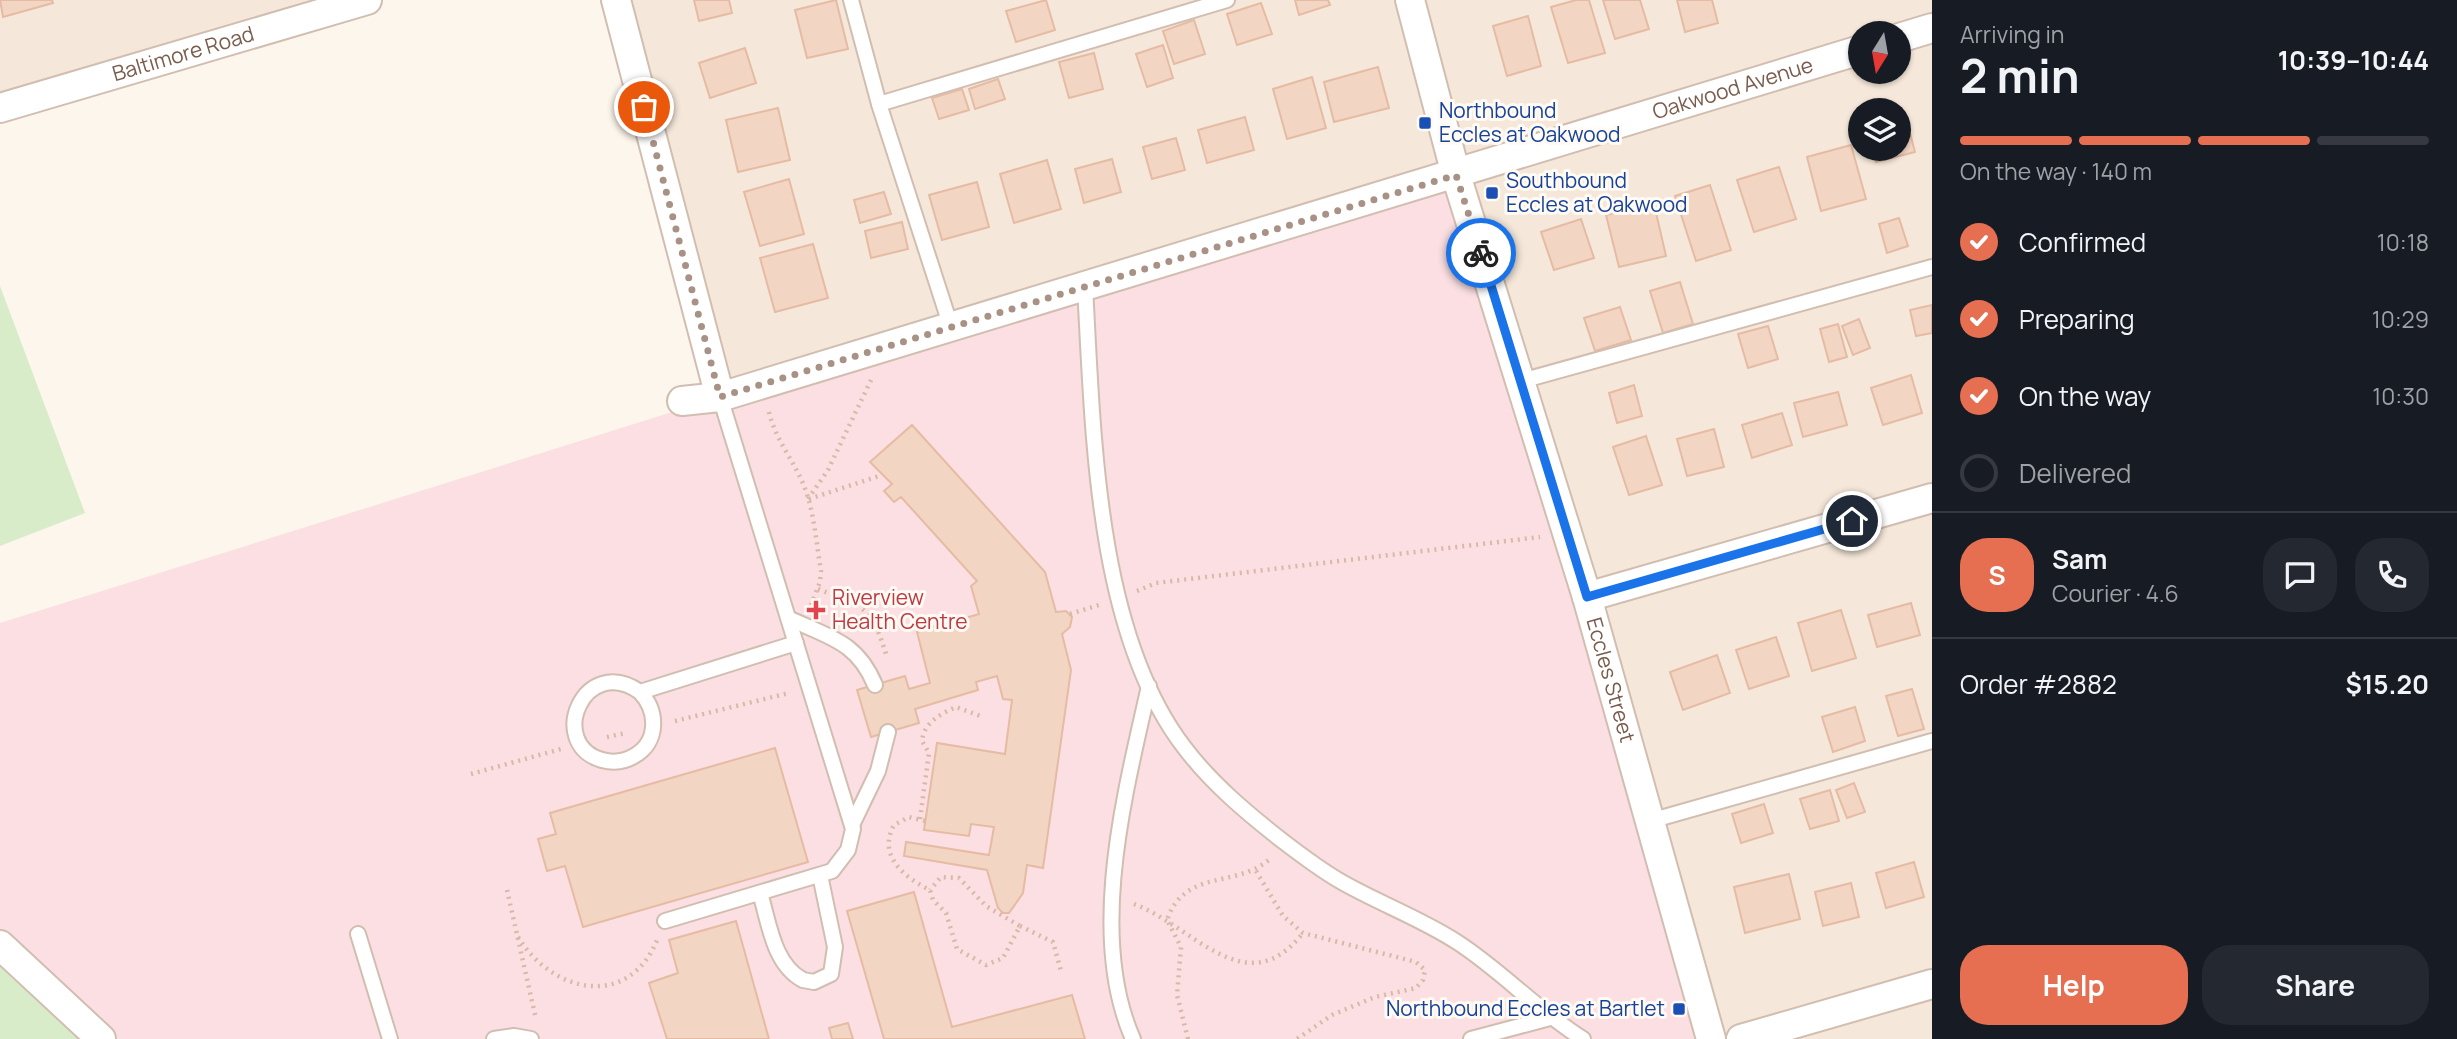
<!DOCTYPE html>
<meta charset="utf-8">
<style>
:root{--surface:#171b24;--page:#242831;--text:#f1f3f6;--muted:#9ea1a6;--line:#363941;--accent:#e76f51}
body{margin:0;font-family:Manrope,sans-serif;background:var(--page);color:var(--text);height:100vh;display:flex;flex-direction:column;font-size:26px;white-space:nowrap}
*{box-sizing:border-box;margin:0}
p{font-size:23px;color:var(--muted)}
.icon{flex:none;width:38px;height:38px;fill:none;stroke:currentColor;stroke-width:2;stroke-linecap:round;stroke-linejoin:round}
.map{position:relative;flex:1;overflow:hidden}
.sheet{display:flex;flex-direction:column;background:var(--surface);width:525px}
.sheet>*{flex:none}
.needle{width:46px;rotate:191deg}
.tools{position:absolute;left:1848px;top:21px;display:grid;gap:14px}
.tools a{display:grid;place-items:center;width:63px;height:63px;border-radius:50%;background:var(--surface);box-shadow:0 2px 5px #0004;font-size:35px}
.pin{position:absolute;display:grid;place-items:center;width:60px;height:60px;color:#fff;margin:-30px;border:4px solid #fff;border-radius:50%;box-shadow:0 2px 7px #0007}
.courier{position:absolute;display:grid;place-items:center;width:70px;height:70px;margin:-35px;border:5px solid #1a73e8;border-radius:50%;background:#fff;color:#222;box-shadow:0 2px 9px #0007}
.head em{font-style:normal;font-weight:700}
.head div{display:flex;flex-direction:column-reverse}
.head{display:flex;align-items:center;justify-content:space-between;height:119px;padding:0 28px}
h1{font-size:46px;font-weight:700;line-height:52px}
.bar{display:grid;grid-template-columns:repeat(4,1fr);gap:10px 7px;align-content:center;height:84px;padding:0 28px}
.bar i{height:9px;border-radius:5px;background:var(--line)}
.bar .active{background:var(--accent)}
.bar p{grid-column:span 4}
.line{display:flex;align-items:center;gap:18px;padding:0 28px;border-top:2px solid var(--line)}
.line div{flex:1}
.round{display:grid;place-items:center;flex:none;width:74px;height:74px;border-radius:28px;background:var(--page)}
ol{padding:0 28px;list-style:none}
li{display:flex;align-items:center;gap:21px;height:77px}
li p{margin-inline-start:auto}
li .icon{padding:7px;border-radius:50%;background:var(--accent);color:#fff;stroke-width:4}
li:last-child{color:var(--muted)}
li i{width:38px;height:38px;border:4px solid var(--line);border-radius:50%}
.primary-button{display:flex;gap:14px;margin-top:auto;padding:14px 28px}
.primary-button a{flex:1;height:80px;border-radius:28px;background:var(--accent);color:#fff;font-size:28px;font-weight:700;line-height:80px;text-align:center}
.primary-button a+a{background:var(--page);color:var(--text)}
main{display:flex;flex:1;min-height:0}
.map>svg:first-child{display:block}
.residential{fill:#f5e8da;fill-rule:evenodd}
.medical{fill:#fbdfe3}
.green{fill:#d8ecc9}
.building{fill:#f3d5c3;stroke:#e6bba3;stroke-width:2}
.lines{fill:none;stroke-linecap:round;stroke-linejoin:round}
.service-casing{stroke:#d1beb0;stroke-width:18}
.minor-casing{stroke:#d1beb0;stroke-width:32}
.path{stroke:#d9b8a5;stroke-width:4.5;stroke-dasharray:2 5;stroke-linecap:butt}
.service{stroke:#fff;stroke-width:14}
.minor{stroke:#fff;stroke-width:28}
.done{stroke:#a89285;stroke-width:7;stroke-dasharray:0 12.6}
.route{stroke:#1a73e8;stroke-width:9}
.transit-dot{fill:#1a4fb4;stroke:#fffaf3;stroke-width:2.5}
.health-dot{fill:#e0444e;stroke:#fffaf3;stroke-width:2.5}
.labels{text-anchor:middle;stroke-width:6;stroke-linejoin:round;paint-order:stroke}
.street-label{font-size:21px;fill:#7a5c4d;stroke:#fffaf3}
.transit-label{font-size:21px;fill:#164399;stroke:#fffaf3;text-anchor:start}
.health-label{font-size:21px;fill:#be3a42;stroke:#fffaf3;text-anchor:start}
</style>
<main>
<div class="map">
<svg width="1932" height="1039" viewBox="0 0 1932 1039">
<rect width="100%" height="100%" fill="#fdf6ec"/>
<!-- residential -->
<g class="residential">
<polygon points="0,0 368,0 0,109"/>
<path d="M 616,0 L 1932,0 L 1932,1039 L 1715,1039 L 720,397 ZM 1860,33 L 1899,33 L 1899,72 L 1860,72 ZM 1860,110 L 1899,110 L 1899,149 L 1860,149 Z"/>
</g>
<!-- medical -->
<polygon class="medical" points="1456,175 1711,1039 101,1039 0,945 0,623 720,397"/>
<!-- green -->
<g class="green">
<polygon points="0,286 85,513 0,546"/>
<polygon points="0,945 101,1039 0,1039"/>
</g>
<!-- building -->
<g class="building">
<polygon points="0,0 52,0 53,3 3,17"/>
<polygon points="694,0 729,0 732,13 699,21"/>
<polygon points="836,0 848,49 807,58 795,10"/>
<polygon points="1046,0 1055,30 1016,42 1006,11"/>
<polygon points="1295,0 1328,0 1330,5 1299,15"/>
<polygon points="1576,0 1589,0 1605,53 1568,63 1551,7"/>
<polygon points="1603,0 1640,0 1649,29 1615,39"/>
<polygon points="1677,0 1712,0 1718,23 1685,32"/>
<polygon points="1261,3 1272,34 1237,45 1227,14"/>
<polygon points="1528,16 1541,66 1507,76 1493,26"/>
<polygon points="1194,20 1205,54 1174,64 1163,31"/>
<polygon points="1163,45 1173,78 1147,87 1136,54"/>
<polygon points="745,48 756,83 710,98 699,63"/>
<polygon points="1094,53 1103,89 1069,98 1059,62"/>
<polygon points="1378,67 1389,108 1334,122 1324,82"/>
<polygon points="1312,77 1326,128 1287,139 1273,89"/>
<polygon points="998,79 1005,99 975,109 969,89"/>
<polygon points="962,89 969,110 939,119 932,98"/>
<polygon points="778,108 790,160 738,172 726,120"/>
<polygon points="1245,117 1254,150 1207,163 1198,130"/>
<polygon points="1909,129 1915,152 1876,162 1873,149 1899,149 1899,132"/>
<polygon points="1176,138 1185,170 1152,179 1143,147"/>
<polygon points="1851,145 1866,199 1821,211 1807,157"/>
<polygon points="1112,159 1121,192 1084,203 1075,169"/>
<polygon points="1047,160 1061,209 1014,223 1000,174"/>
<polygon points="1779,167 1796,219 1754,232 1737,180"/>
<polygon points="789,179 804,234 760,246 744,192"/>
<polygon points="977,182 989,227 942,240 929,195"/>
<polygon points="1710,185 1731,250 1696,261 1675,196"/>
<polygon points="884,192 891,214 860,223 854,200"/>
<polygon points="1654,204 1666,256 1619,267 1606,215"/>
<polygon points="1899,218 1908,246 1887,253 1879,224"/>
<polygon points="1581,219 1594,258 1554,270 1541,232"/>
<polygon points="902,222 908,249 871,258 865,231"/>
<polygon points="813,244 828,298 775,312 760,258"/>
<polygon points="1680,282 1693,324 1663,333 1650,291"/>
<polygon points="1932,305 1932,333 1916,336 1910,310"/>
<polygon points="1620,307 1631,340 1595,351 1584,318"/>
<polygon points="1859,319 1870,348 1853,355 1842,326"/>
<polygon points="1838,324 1847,357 1829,362 1820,329"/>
<polygon points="1768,326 1778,359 1748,368 1738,334"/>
<polygon points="1911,375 1922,413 1883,425 1871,388"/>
<polygon points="1634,385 1642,416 1617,423 1609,393"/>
<polygon points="1838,392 1847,425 1803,437 1794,403"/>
<polygon points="1782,413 1792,445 1752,458 1742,425"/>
<polygon points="912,425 1045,572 1056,612 1066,611 1072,617 1070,627 1062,634 1071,670 1043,868 1027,865 1023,893 1009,913 1003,913 998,908 987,870 904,856 906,842 989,855 994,827 971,824 969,836 924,830 937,743 1005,754 1012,700 1003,699 997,676 976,682 978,690 915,709 919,723 871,737 857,690 905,676 909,689 930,683 917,632 979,614 971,586 977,581 901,497 894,502 884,491 892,484 870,462"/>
<polygon points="1714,429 1724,467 1687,476 1677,439"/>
<polygon points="1646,436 1662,485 1629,495 1613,447"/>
<polygon points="1911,603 1920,635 1877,647 1868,615"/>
<polygon points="1841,610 1856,658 1812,671 1798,623"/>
<polygon points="1776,637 1789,676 1749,689 1736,650"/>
<polygon points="1717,655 1730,693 1683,710 1670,672"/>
<polygon points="1912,689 1924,729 1898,736 1886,696"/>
<polygon points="1855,707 1865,741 1833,752 1822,717"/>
<polygon points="775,748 808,862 583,927 565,866 547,871 538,839 556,834 550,813"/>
<polygon points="1854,783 1865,812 1847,818 1836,790"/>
<polygon points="1830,790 1839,821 1810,829 1800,799"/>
<polygon points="1764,804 1773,833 1741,843 1732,814"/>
<polygon points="1914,862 1924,897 1886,908 1876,873"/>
<polygon points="1789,874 1800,919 1745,933 1734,887"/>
<polygon points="1851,883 1859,917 1823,926 1815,892"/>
<polygon points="914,892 952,1027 1072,995 1085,1039 884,1039 847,911"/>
<polygon points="736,921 769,1039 667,1039 649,983 678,973 669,940"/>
<polygon points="848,1023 853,1039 832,1039 829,1028"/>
</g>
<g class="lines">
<!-- service casing -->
<g class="service-casing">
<g id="service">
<polyline points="851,0 879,104 951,327"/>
<polyline points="879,104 1227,0"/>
<path d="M 1085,287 C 1093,428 1095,631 1184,747 C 1211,783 1248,814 1284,842 C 1301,855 1321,870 1340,881 C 1378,903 1420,918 1457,942 C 1502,971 1538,1011 1583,1039"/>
<polyline points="1521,381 1932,267"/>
<path d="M 788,618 C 828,637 857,641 875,685"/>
<path d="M 640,692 C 658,711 659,742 634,756 C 624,762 613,763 602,760 C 546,744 584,653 640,692 L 796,643"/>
<polyline points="1650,821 1932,741"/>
<polyline points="852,825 878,771 888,732"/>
<path d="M 760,893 C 769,922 773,964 803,980 L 814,982 L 831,974 L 835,947 L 820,875"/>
<polyline points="665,921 832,871 848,850 853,829 720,397"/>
<polyline points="358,934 390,1039"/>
<polyline points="494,1039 514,1036 531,1039"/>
<path d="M 1133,1039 C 1087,935 1125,793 1149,686"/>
<polyline points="1471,1039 1550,1018"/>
</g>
</g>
<!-- minor casing -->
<g class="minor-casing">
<g id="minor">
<polyline points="616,0 720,397"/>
<path id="s1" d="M 1410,0 L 1456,175 L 1587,597 L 1711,1039"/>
<polyline points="1899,38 1932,28"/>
<path id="s2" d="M 0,108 L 367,0"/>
<path id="s3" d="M 682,401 L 720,397 L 1860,50"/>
<polyline points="1587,597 1932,498"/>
<polyline points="0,945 101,1039"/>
<polyline points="1741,1039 1932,984"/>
</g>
</g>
<!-- path -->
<g class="path">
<path d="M 769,412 C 775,438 791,457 802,481 C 814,508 816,542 821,571 L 820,582 L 811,605"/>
<polyline points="808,499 828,470 871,380"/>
<polyline points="809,499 882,475"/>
<path d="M 818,589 C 866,608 871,606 887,657"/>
<polyline points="1137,591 1156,583 1540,537"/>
<polyline points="1070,614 1099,605"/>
<polyline points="675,721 789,693"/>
<polyline points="607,737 626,733"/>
<polyline points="471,774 561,749"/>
<path d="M 920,819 L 929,753 L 922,741 C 924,722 941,714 956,707 L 983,717"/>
<path d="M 925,821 L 909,817 L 894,825 C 877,856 905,878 930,890 L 933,900 L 946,913 L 957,949 L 986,965 L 1003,958 L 1020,926 L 986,906 L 959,878 L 941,877 L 930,890"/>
<polyline points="1256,871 1283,916 1303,933 1416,962 1425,970 1423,980 1416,988 1375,997 1332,1015 1297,1039"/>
<polyline points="507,890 536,1019"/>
<path d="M 1134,904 C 1195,927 1246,1005 1303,933"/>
<polyline points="1020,926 1053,942 1061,971"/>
<path d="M 518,937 C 552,993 629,1011 658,938"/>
<path d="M 1188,1039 L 1177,995 L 1181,947 L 1167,920 C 1185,868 1235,889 1270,859"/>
</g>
<!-- service -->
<use href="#service" class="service"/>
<!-- minor -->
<use href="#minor" class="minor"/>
</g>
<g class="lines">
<!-- done -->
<polyline class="done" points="644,107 720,397 1456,175 1481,253"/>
<!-- route -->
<polyline class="route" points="1481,253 1587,597 1852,521"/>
</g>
<!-- markers -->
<g class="transit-dot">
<rect x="1418" y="116" width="14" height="14" rx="3.5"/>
<rect x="1485" y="186" width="14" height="14" rx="3.5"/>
<rect x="1672" y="1002" width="14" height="14" rx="3.5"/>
</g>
<path class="health-dot" d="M812.5 599.5h7v7h7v7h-7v7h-7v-7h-7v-7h7z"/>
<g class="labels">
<!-- street labels -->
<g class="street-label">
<text dy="7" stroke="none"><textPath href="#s2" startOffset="191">Baltimore Road</textPath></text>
<text dy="7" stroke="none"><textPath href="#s3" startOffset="1097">Oakwood Avenue</textPath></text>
<text dy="7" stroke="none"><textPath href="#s1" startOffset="709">Eccles Street</textPath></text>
</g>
<!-- transit labels -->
<g class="transit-label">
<text x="1439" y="118">Northbound<tspan x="1439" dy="24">Eccles at Oakwood</tspan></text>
<text x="1506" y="188">Southbound<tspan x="1506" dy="24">Eccles at Oakwood</tspan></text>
<text x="1665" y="1016" text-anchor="end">Northbound Eccles at Bartlet</text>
</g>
<!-- health labels -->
<g class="health-label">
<text x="832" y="605">Riverview<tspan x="832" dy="24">Health Centre</tspan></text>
</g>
</g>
</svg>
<div class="tools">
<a><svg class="needle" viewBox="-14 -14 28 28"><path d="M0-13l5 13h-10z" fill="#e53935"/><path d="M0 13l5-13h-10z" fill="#9ea1a6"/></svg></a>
<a><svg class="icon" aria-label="layers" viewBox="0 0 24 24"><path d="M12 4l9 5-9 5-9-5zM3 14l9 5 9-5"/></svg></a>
</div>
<div class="pin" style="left:644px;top:107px;background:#ea580c"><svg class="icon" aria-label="bag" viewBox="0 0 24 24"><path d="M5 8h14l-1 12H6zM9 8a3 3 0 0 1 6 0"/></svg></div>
<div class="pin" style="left:1852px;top:521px;background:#1f2937"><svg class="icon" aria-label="home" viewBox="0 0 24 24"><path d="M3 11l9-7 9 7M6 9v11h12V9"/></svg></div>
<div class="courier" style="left:1481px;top:253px"><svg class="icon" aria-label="bike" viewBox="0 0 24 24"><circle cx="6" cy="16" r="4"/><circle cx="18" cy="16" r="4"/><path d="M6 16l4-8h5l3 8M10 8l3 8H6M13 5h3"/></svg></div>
</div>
<section class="sheet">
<div class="head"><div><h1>2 min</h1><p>Arriving in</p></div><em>10:39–10:44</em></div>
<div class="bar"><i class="active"></i><i class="active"></i><i class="active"></i><i></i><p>On the way · 140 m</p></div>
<ol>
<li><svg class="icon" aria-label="check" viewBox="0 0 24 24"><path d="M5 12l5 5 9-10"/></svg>Confirmed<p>10:18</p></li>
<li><svg class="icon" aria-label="check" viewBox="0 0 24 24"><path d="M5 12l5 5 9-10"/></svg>Preparing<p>10:29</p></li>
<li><svg class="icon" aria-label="check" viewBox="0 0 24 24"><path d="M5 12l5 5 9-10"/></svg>On the way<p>10:30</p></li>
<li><i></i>Delivered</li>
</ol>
<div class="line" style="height:126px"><b class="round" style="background:var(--accent);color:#fff">S</b><div><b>Sam</b><p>Courier · 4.6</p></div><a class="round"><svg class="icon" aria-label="chat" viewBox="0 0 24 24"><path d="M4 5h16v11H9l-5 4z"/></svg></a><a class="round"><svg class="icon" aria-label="phone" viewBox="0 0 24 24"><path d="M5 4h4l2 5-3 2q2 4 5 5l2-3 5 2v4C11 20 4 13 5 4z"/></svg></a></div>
<div class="line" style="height:91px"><div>Order #2882</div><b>$15.20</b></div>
<div class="primary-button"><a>Help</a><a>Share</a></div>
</section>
</main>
